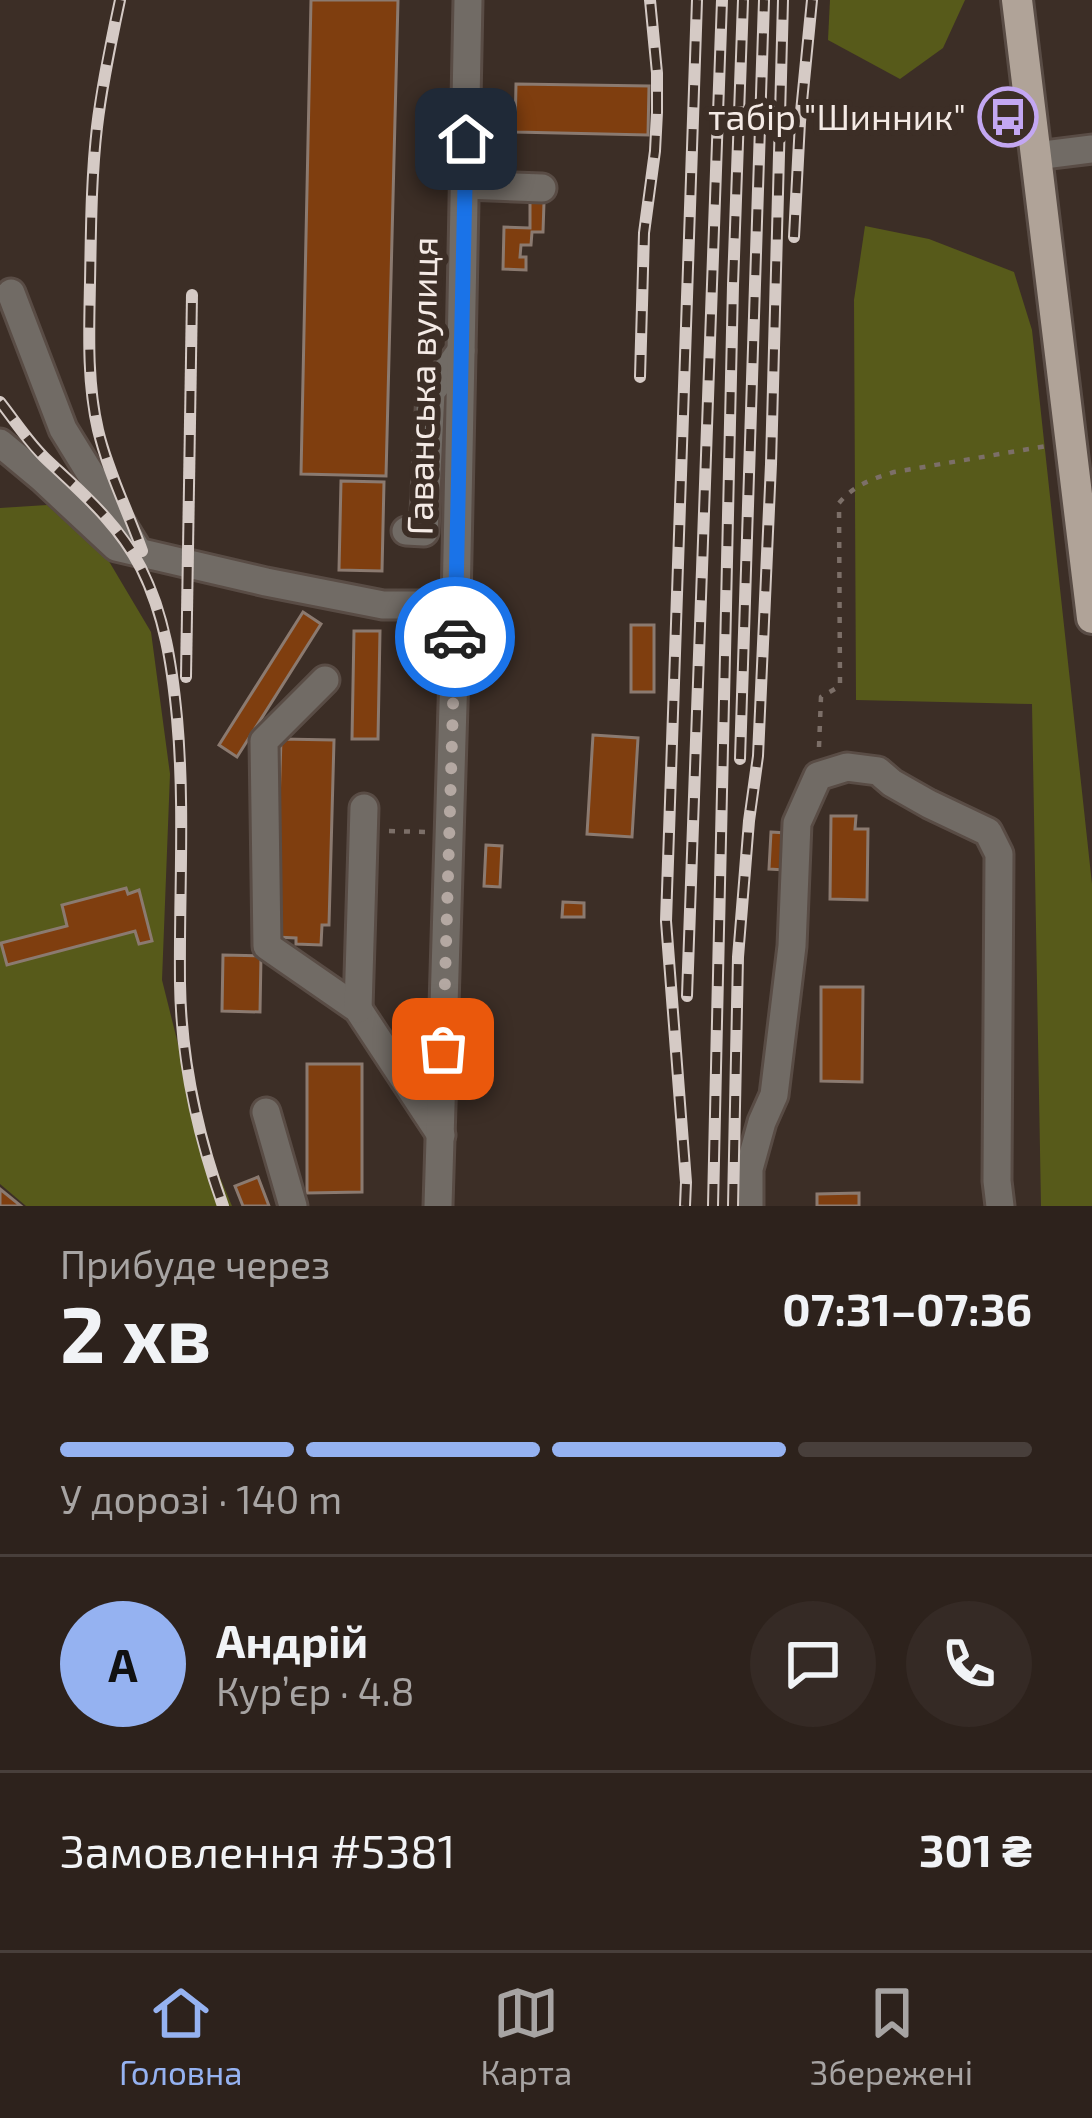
<!DOCTYPE html>
<html lang="uk">
<meta charset="utf-8">
<style>
:root{--surface:#2d221c;--page:#352a25;--text:#f1f3f6;--muted:#a7a4a3;--line:#483f3b;--accent:#95b2f1}
body{margin:0;font-family:"Exo 2",sans-serif;background:var(--page);color:var(--text);height:100vh;display:flex;flex-direction:column;font-size:45px;white-space:nowrap}
*{box-sizing:border-box;margin:0}
p{font-size:39px;color:var(--muted)}
.icon{flex:none;width:66px;height:66px;fill:none;stroke:currentColor;stroke-width:2;stroke-linecap:round;stroke-linejoin:round}
.map{position:relative;height:1206px;overflow:hidden}
.details{display:flex;flex-direction:column;background:var(--surface);flex:1}
.details>*{flex:none}
.pin{position:absolute;display:grid;place-items:center;width:102px;height:102px;color:#fff;margin:-51px;border-radius:24px;box-shadow:0 6px 18px #0006}
.courier{position:absolute;display:grid;place-items:center;width:120px;height:120px;margin:-60px;border:9px solid #1a73e8;border-radius:50%;background:#fff;color:#222;box-shadow:0 3px 15px #0007}
.headline em{font-style:normal;font-weight:700}
.headline div{display:flex;flex-direction:column-reverse}
.headline{display:flex;align-items:center;justify-content:space-between;height:204px;padding:0 60px}
h1{font-size:78px;font-weight:700;line-height:90px}
.bar{display:grid;grid-template-columns:repeat(4,1fr);gap:18px 12px;align-content:center;height:144px;padding:0 60px}
.bar i{height:15px;border-radius:9px;background:var(--line)}
.bar .on{background:var(--accent)}
.bar p{grid-column:span 4}
.line{display:flex;align-items:center;gap:30px;padding:0 60px;border-top:3px solid var(--line)}
.line div{flex:1}
.round{display:grid;place-items:center;flex:none;width:126px;height:126px;border-radius:63px;background:var(--page)}
.menu{display:flex;justify-content:space-around;align-items:center;height:168px;border-top:3px solid var(--line);background:var(--surface);font-size:33px;color:var(--muted)}
.menu a{display:grid;justify-items:center;gap:6px}
.menu .on{color:var(--accent)}
.map>svg:first-child{display:block}
.green{fill:#575a1a}
.building{fill:#7f3e0f;stroke:#8b7a70;stroke-width:3}
.lines{fill:none;stroke-linecap:round;stroke-linejoin:round}
.minor-casing{stroke:#594c45;stroke-width:33}
.major-casing{stroke:#594c45;stroke-width:36}
.path{stroke:#7c6f68;stroke-width:4.5;stroke-dasharray:6 9;stroke-linecap:butt}
.minor{stroke:#716b65;stroke-width:27}
.major{stroke:#b0a398;stroke-width:30}
.rail-casing{stroke:#d5cac5;stroke-width:12}
.rail{stroke:#3c2e26;stroke-width:8;stroke-dasharray:22;stroke-linecap:butt}
.done{stroke:#b4a8a2;stroke-width:12;stroke-dasharray:0 21.6}
.route{stroke:#1a73e8;stroke-width:15}
.labels{text-anchor:middle;stroke-width:12;stroke-linejoin:round;paint-order:stroke}
.poi-label{font-size:36px;fill:#f4eae5;stroke:#3c2e26;text-anchor:end}
.street-label{font-size:36px;fill:#f4eae5;stroke:#3c2e26}
</style>
<div class="map">
<svg width="1092" height="1206" viewBox="0 0 1092 1206">
<rect width="100%" height="100%" fill="#3c2e26"/>
<!-- green -->
<g class="green">
<polygon points="830,0 965,0 943,48 900,79 828,40"/>
<polygon points="865,226 929,239 1014,272 1032,330 1092,884 1092,1206 1041,1206 1032,704 856,700 854,300"/>
<polygon points="47,505 107,558 151,632 170,774 162,980 199,1128 232,1206 26,1206 0,1184 0,508"/>
</g>
<!-- building -->
<g class="building">
<polygon points="311,0 398,0 386,476 301,474"/>
<polygon points="516,84 649,86 648,135 515,132"/>
<polygon points="530,202 544,202 543,232 532,232 531,245 521,245 520,257 526,257 526,270 503,269 504,227 530,228"/>
<polygon points="341,481 384,482 382,571 339,570"/>
<polygon points="303,612 321,624 237,757 219,745"/>
<rect x="631" y="625" width="23" height="67"/>
<polygon points="354,631 380,631 378,739 352,739"/>
<polygon points="593,735 638,738 632,837 587,834"/>
<polygon points="281,739 334,740 329,925 322,925 321,945 296,944 296,938 275,937"/>
<polygon points="831,816 856,816 855,829 868,829 867,900 830,899"/>
<polygon points="771,832 786,833 785,870 769,869"/>
<polygon points="486,845 502,846 500,887 484,886"/>
<polygon points="126,888 128,894 139,890 152,941 139,944 135,931 7,965 1,943 67,926 62,905"/>
<polygon points="563,902 584,903 584,917 562,917"/>
<polygon points="223,955 261,956 260,1012 222,1011"/>
<polygon points="821,987 863,987 862,1082 821,1081"/>
<polygon points="307,1064 362,1064 362,1192 307,1193"/>
<polygon points="258,1177 269,1206 243,1206 235,1186"/>
<polygon points="0,1189 21,1206 0,1206"/>
<polygon points="859,1193 859,1206 817,1206 817,1194"/>
</g>
<g class="lines">
<!-- minor casing -->
<g class="minor-casing">
<g id="minor">
<polyline points="1036,156 1092,149"/>
<polyline points="465,185 542,188"/>
<polyline points="11,293 63,429 138,551"/>
<polyline points="0,443 42,478 116,547 266,582 383,605 456,605"/>
<polyline points="406,531 424,532 431,392 461,351"/>
<polyline points="325,680 264,741 267,946 358,1009 441,1135"/>
<polyline points="358,1009 364,808"/>
<polyline points="266,1112 293,1206"/>
<polyline points="438,1206 456,605 468,0"/>
<polyline points="749,1206 749,1169 762,1122 774,1095 792,946 797,823 818,776 847,767 878,771 892,783 929,804 988,832 999,854 997,1181 1000,1206"/>
</g>
</g>
<!-- major casing -->
<g class="major-casing">
<polyline id="major" points="1017,0 1092,618"/>
</g>
<!-- path -->
<g class="path">
<path d="M 819,747 L 821,697 L 840,686 L 839,503 C 854,485 872,479 894,472 L 1047,446"/>
<polyline points="389,831 425,832"/>
</g>
<!-- minor -->
<use href="#minor" class="minor"/>
<!-- major -->
<use href="#major" class="major"/>
<!-- rail casing -->
<g class="rail-casing">
<g id="rail">
<path d="M 120,0 C 111,42 102,84 97,127 C 91,179 91,231 90,283 C 89,332 87,383 98,430 C 108,472 128,511 142,551"/>
<polyline points="794,237 800,122 812,0"/>
<polyline points="640,377 644,233 655,151 657,112 657,73 650,0"/>
<path d="M 0,402 C 15,421 29,443 46,459 C 82,493 118,523 141,568 C 165,616 172,666 177,718 C 185,807 179,894 180,983 C 181,1061 197,1133 223,1206"/>
<polyline points="186,677 192,295"/>
<polyline points="740,759 764,0"/>
<polyline points="687,996 722,0"/>
<polyline points="685,1206 686,1182 666,921 697,0"/>
<polyline points="713,1206 733,285 743,0"/>
<polyline points="733,1206 738,957 749,821 758,756 771,464 783,0"/>
</g>
</g>
<!-- rail -->
<use href="#rail" class="rail"/>
</g>
<g class="lines">
<!-- done -->
<polyline class="done" points="443,1049 455,637"/>
<!-- route -->
<polyline class="route" points="455,637 466,139"/>
</g>
<!-- icons -->
<defs>
<g id="bus-ring" transform="scale(3)"><circle r="9.5" fill="#3c2e26" stroke="#c3a7f2" stroke-width="1.5"/><path d="M-5-6H5V4H4V6H2V4H-2V6H-4V4H-5ZM-3.5-4V0h7V-4ZM-3.5 1.2v1.5H-2V1.2ZM2 1.2v1.5H3.5V1.2Z" fill="#c3a7f2"/></g>
</defs>
<g fill-rule="evenodd">
<use href="#bus-ring" x="1008" y="117"/>
</g>
<g class="labels">
<!-- poi labels -->
<g class="poi-label">
<text x="966" y="130">табір "Шинник"</text>
</g>
<!-- street labels -->
<g class="street-label">
<text transform="translate(422 386) rotate(-89)" y="13">Гаванська вулиця</text>
</g>
</g>
</svg>
<div class="pin" style="left:443px;top:1049px;background:#ea580c"><svg class="icon" aria-label="bag" viewBox="0 0 24 24"><path d="M5 8h14l-1 12H6zM9 8a3 3 0 0 1 6 0"/></svg></div>
<div class="pin" style="left:466px;top:139px;background:#1f2937"><svg class="icon" aria-label="home" viewBox="0 0 24 24"><path d="M3 11l9-7 9 7M6 9v11h12V9"/></svg></div>
<div class="courier" style="left:455px;top:637px"><svg class="icon" aria-label="car" viewBox="0 0 24 24"><path d="M5 17H2v-5l4-1 3-4h7l3 4 3 1v5h-3M9 17h6M6 11h13"/><circle cx="7" cy="17" r="2"/><circle cx="17" cy="17" r="2"/></svg></div>
</div>
<section class="details">
<div class="headline"><div><h1>2 хв</h1><p>Прибуде через</p></div><em>07:31–07:36</em></div>
<div class="bar"><i class="on"></i><i class="on"></i><i class="on"></i><i></i><p>У дорозі · 140 m</p></div>
<div class="line" style="height:216px"><b class="round" style="background:var(--accent);color:#111">А</b><div><b>Андрій</b><p>Кур’єр · 4.8</p></div><a class="round"><svg class="icon" aria-label="chat" viewBox="0 0 24 24"><path d="M4 5h16v11H9l-5 4z"/></svg></a><a class="round"><svg class="icon" aria-label="phone" viewBox="0 0 24 24"><path d="M5 4h4l2 5-3 2q2 4 5 5l2-3 5 2v4C11 20 4 13 5 4z"/></svg></a></div>
<div class="line" style="height:156px"><div>Замовлення #5381</div><b>301 ₴</b></div>
</section>
<nav class="menu">
<a class="on"><svg class="icon" aria-label="home" viewBox="0 0 24 24"><path d="M3 11l9-7 9 7M6 9v11h12V9"/></svg>Головна</a>
<a><svg class="icon" aria-label="map" viewBox="0 0 24 24"><path d="M3 6l6-2 6 2 6-2v14l-6 2-6-2-6 2zM9 4v14M15 6v14"/></svg>Карта</a>
<a><svg class="icon" aria-label="saved" viewBox="0 0 24 24"><path d="M7 4h10v16l-5-4-5 4z"/></svg>Збережені</a>
</nav>
